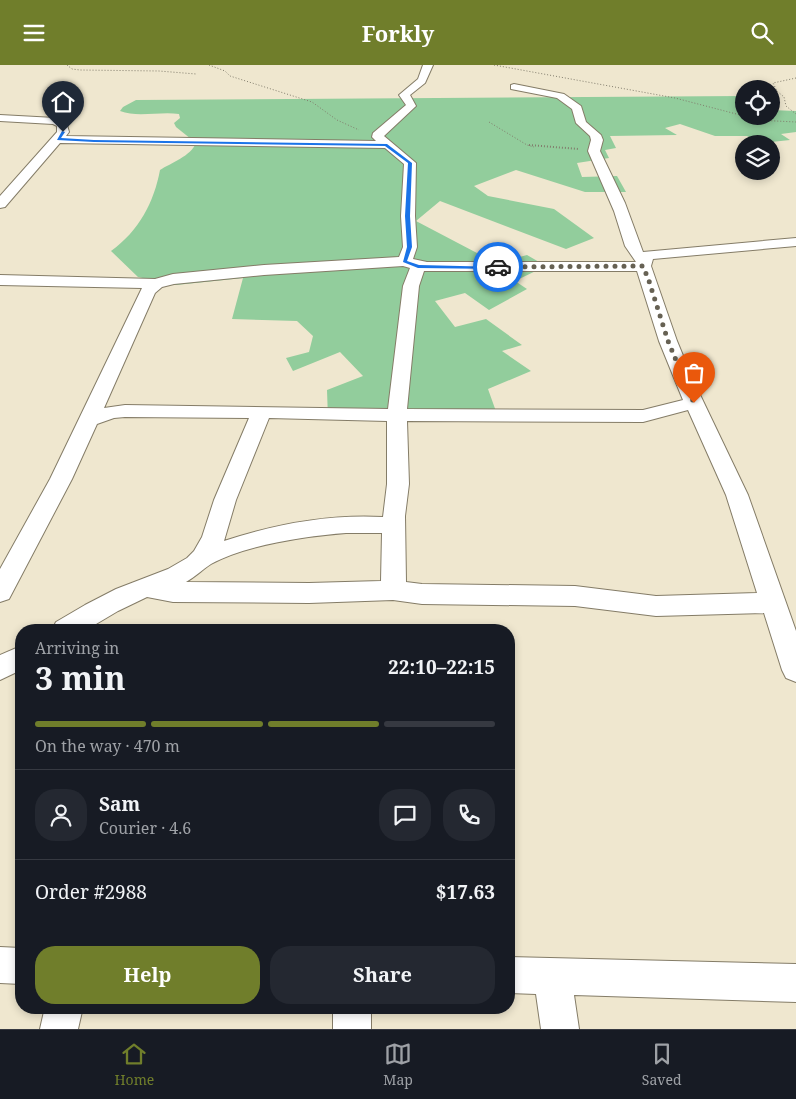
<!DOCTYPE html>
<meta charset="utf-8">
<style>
:root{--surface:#171b24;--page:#242831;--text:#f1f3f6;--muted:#9ea1a6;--line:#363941;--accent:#707e2b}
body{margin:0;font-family:"Noto Serif",serif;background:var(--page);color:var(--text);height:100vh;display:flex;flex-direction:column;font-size:19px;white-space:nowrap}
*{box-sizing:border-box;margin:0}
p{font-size:16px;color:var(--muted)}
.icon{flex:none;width:28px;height:28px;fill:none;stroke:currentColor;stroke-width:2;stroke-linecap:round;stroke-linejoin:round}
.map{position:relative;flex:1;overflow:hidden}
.side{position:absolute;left:15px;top:559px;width:500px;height:390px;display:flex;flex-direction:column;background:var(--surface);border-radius:20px;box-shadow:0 2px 8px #0003}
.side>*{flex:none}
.fabs{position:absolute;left:735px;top:15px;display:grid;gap:10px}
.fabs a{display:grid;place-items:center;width:45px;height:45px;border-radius:50%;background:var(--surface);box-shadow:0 2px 8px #0003;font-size:25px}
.pin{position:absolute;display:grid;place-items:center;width:42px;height:42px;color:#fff;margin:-51px -21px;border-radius:50% 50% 50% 0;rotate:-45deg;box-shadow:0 0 5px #0007}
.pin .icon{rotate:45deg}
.courier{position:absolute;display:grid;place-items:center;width:50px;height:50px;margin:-25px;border:4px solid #1a73e8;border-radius:50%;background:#fff;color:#222;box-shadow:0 1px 6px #0007}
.head em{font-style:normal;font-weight:700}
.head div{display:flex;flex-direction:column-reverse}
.head{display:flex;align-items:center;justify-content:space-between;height:85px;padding:0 20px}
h1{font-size:32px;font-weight:700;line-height:38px}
.bar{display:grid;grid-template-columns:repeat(4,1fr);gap:8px 5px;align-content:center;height:60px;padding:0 20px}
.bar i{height:6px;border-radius:4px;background:var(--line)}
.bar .active{background:var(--accent)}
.bar p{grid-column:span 4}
.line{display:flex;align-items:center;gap:12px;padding:0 20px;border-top:1px solid var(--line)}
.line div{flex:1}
.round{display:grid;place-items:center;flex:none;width:52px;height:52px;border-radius:20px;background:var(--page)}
.action{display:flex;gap:10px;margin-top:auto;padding:10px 20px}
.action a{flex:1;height:58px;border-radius:20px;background:var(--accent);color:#fff;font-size:20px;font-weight:700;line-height:58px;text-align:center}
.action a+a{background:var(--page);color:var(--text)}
header{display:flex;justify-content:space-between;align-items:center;height:65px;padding:0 20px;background:var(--accent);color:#fff;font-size:22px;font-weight:700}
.tabs{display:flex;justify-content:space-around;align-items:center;height:70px;border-top:1px solid var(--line);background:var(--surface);font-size:14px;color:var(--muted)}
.tabs a{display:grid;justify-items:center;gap:2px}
.tabs .active{color:var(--accent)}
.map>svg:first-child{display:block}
.green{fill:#92cd9c}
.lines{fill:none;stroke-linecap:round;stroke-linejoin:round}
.minor-casing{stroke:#847c67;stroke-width:2}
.path-far1{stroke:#817c6c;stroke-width:1;stroke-dasharray:1 2;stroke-linecap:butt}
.path{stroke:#817c6c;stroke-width:2;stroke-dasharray:1 2;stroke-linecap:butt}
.minor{fill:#fff;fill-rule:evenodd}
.route{fill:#1a73e8}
.done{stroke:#666153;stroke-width:5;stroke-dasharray:0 9}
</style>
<header><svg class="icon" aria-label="menu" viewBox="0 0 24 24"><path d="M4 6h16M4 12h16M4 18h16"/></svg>Forkly<svg class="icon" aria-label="search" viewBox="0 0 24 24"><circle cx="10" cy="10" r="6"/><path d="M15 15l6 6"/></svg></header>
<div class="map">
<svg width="796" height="964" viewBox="0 0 796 964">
<rect width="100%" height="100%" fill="#efe7cf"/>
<!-- green -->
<path class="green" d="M 744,31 L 744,51 L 771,51 L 771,45 L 796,46 L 796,67 L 781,69 L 790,75 L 761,78 L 747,71 L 715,71 L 680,59 L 665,63 L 677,70 L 610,71 L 616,83 L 605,85 L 609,93 L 577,98 L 582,112 L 617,111 L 626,127 L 585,127 L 516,105 L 474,121 L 488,131 L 554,144 L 594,173 L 566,184 L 440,136 L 416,156 L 496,198 L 527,190 L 546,201 L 515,216 L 527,224 L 489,245 L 465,228 L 435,236 L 455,262 L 486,254 L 522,280 L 502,286 L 531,306 L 488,324 L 498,352 L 328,354 L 327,325 L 363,311 L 340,287 L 293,306 L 286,293 L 309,287 L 313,271 L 297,256 L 232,254 L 243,213 L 176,220 L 138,212 L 111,186 C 139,166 154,137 160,105 C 171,98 191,91 196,78 L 176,62 L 174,58 L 180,53 L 179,49 C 160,46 138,53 120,46 L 123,42 L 136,35 Z"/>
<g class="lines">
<!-- minor casing -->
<g class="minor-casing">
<g id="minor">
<path d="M 423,0 L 433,0 L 425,18 L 410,30 L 416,41 L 384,71 L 416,98 L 415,151 L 417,182 L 413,194 L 427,197 L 636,197 L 625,181 L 614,146 L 588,86 L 591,75 L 590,71 L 576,58 L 572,44 L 557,33 L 511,24 L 511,20 L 514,19 L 564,29 L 581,41 L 586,57 L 601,70 L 603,75 L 600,86 L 625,138 L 643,187 L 796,173 L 796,181 L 653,194 L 651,201 L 677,276 L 693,315 L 748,430 L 796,566 L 796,617 L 786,613 L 782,605 L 764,548 L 656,551 L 575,541 L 422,539 L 393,535 L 309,538 L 173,537 L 147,532 L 118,546 L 86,565 L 52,565 L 56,557 L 85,540 L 116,524 L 168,504 L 187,493 L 194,486 L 202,472 L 214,435 L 249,353 L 125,352 L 114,353 L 97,359 L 72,414 L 9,534 L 0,537 L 0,504 L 50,414 L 142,223 L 0,220 L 0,210 L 155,214 L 173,209 L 264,200 L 399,192 L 403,182 L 401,151 L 404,99 L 385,83 L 60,78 L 5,142 L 0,143 L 0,131 L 57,67 L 57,61 L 53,59 L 0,56 L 0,50 L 55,53 L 67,60 L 69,67 L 66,71 L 376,76 L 372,72 L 373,68 L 406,40 L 399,30 L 418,14 ZM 403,201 L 410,203 L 403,221 L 388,344 L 125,340 L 104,343 L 155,228 L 162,222 L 174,219 L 264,210 ZM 424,206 L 637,206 L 659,276 L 683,335 L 643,345 L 407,344 L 419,221 ZM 688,345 L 726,430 L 757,528 L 656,531 L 575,521 L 422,519 L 406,517 L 405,451 L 409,419 L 407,356 L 643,357 ZM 269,353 L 387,356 L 387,419 L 383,452 C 328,449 276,459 224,476 L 236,435 ZM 346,468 L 382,468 L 381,516 L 309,518 L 186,517 C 195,512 203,504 211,499 C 245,480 307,471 346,468 Z"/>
<polygon points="21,581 21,605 0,615 0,590"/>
<polygon points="0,882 21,883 21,919 0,918"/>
<polygon points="509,892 796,899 796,937 574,930 579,964 541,964 536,929 509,928"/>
<polygon points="45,942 83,942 78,964 40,964"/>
<rect x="333" y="942" width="38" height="22"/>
</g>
</g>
<!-- path-far1 -->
<g class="path-far1">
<polyline points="67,0 72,4 80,5 159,6 196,9"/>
<polyline points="209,0 225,6 230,11 312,37 337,55 359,65"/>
<polyline points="494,0 675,33 744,51"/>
<polyline points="796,13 773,18 777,26 784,32 786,41 796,49"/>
<polyline points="745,51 756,55 796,57"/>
<polyline points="489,57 527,80 534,82"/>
</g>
<!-- path -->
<polyline class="path" points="529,80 579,84"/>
<!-- minor -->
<use href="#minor" class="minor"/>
</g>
<!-- route -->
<polygon class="route" points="62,66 65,67 61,73 94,75 387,79 412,98 410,151 412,182 407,196 419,200 501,202 498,204 418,203 403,197 407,182 405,151 408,98 385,81 94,77 57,75"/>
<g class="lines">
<!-- done -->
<polyline class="done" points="498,202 643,201 649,216 668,276 694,338"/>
</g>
</svg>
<div class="fabs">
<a><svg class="icon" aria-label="locate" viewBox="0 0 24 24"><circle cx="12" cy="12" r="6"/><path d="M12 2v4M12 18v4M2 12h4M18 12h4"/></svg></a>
<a><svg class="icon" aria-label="layers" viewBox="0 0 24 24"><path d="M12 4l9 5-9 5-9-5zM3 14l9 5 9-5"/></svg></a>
</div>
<div class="pin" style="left:694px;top:338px;background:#ea580c"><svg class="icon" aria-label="bag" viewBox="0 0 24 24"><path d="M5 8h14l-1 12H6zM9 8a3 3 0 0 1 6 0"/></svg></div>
<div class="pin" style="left:63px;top:67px;background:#1f2937"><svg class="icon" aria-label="home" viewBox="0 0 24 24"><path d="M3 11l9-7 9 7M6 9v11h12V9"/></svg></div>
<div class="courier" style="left:498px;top:202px"><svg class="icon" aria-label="car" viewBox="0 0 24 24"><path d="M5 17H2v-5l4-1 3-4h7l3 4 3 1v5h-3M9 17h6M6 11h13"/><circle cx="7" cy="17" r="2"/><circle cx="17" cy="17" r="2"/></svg></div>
<section class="side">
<div class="head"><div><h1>3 min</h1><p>Arriving in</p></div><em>22:10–22:15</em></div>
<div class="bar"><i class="active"></i><i class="active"></i><i class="active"></i><i></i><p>On the way · 470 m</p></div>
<div class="line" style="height:90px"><a class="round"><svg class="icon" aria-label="person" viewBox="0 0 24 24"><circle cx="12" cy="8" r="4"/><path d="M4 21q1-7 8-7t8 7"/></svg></a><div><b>Sam</b><p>Courier · 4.6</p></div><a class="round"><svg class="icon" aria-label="chat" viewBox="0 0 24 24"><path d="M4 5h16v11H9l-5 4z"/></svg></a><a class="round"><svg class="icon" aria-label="phone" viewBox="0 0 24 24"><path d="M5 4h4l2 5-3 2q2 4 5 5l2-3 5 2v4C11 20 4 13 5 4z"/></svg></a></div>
<div class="line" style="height:65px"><div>Order #2988</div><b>$17.63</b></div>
<div class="action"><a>Help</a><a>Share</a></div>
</section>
</div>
<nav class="tabs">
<a class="active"><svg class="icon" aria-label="home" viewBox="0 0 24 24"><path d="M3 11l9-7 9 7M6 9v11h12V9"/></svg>Home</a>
<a><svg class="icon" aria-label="map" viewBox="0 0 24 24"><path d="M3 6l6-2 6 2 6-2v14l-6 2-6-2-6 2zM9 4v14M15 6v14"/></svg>Map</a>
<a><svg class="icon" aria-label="saved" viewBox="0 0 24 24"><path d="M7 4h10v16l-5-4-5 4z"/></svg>Saved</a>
</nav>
